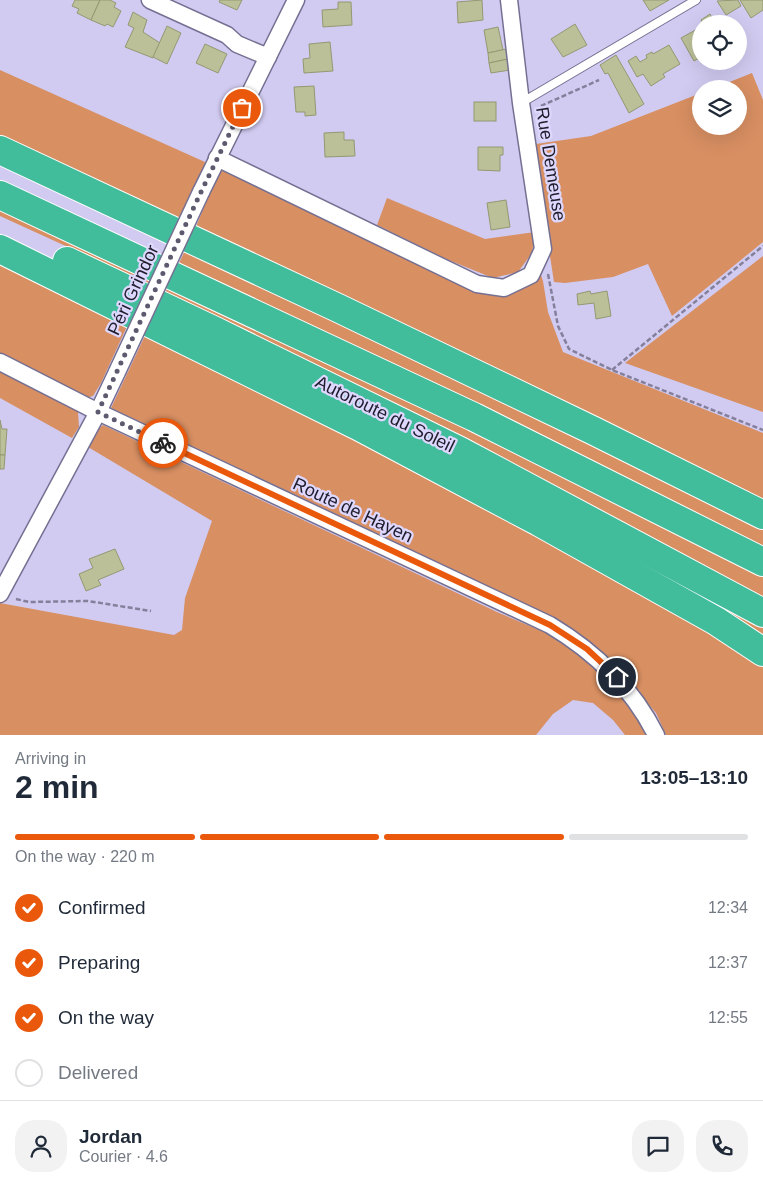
<!DOCTYPE html>
<meta charset="utf-8">
<style>
:root{--surface:#fff;--page:#f2f2f3;--text:#1f2937;--muted:#747a83;--line:#e0e1e3;--accent:#ea580c}
body{margin:0;font-family:Arial,sans-serif;background:var(--page);color:var(--text);height:100vh;display:flex;flex-direction:column;font-size:19px;white-space:nowrap}
*{box-sizing:border-box;margin:0}
p{font-size:16px;color:var(--muted)}
.icon{flex:none;width:28px;height:28px;fill:none;stroke:currentColor;stroke-width:2;stroke-linecap:round;stroke-linejoin:round}
.map{position:relative;height:735px;overflow:hidden}
.panel{display:flex;flex-direction:column;background:var(--surface);flex:1}
.panel>*{flex:none}
.controls{position:absolute;left:692px;top:15px;display:grid;gap:10px}
.controls a{display:grid;place-items:center;width:55px;height:55px;border-radius:50%;background:var(--surface);box-shadow:0 5px 20px #0002;font-size:25px}
.pin{position:absolute;display:grid;place-items:center;width:42px;height:42px;color:#fff;margin:-21px;border:2px solid #fff;border-radius:50%;box-shadow:0 1px 5px #0007}
.courier{position:absolute;display:grid;place-items:center;width:50px;height:50px;margin:-25px;border:4px solid #ea580c;border-radius:50%;background:#fff;color:#222;box-shadow:0 1px 6px #0007}
.overview em{font-style:normal;font-weight:700}
.overview div{display:flex;flex-direction:column-reverse}
.overview{display:flex;align-items:center;justify-content:space-between;height:85px;padding:0 15px}
h1{font-size:32px;font-weight:700;line-height:38px}
.bar{display:grid;grid-template-columns:repeat(4,1fr);gap:8px 5px;align-content:center;height:60px;padding:0 15px}
.bar i{height:6px;border-radius:4px;background:var(--line)}
.bar .active{background:var(--accent)}
.bar p{grid-column:span 4}
.line{display:flex;align-items:center;gap:12px;padding:0 15px;border-top:1px solid var(--line)}
.line div{flex:1}
.round{display:grid;place-items:center;flex:none;width:52px;height:52px;border-radius:20px;background:var(--page)}
ol{padding:0 15px;list-style:none}
li{display:flex;align-items:center;gap:15px;height:55px}
li p{margin-inline-start:auto}
li .icon{padding:5px;border-radius:50%;background:var(--accent);color:#fff;stroke-width:4}
li:last-child{color:var(--muted)}
li i{width:28px;height:28px;border:2px solid var(--line);border-radius:50%}
.map>svg:first-child{display:block}
.green{fill:#d88f62}
.building{fill:#bcc099;stroke:#949872}
.lines{fill:none;stroke-linecap:round;stroke-linejoin:round}
.service-casing{stroke:#757092;stroke-width:10}
.minor-casing{stroke:#757092;stroke-width:19}
.motorway-casing{stroke:#fff;stroke-width:30}
.path{stroke:#84809c;stroke-width:2.5;stroke-dasharray:5 2.5;stroke-linecap:butt}
.service{stroke:#fff;stroke-width:8}
.minor{stroke:#fff;stroke-width:16}
.motorway{stroke:#42bd9c;stroke-width:28}
.minor-bridge-casing{stroke:#757092;stroke-width:19;stroke-linecap:butt}
.minor-bridge{stroke:#fff;stroke-width:16}
.done{stroke:#5d5a70;stroke-width:5;stroke-dasharray:0 9}
.route{stroke:#ea580c;stroke-width:6}
.labels{text-anchor:middle;stroke-width:4.5;stroke-linejoin:round;paint-order:stroke}
.street-label{font-size:18px;fill:#1f1d2b;stroke:#ded8ff}
</style>
<div class="map">
<svg width="763" height="735" viewBox="0 0 763 735">
<rect width="100%" height="100%" fill="#d1cbf1"/>
<!-- green -->
<g class="green">
<polygon points="0,70 205,162 200,183 181,223 0,143"/>
<polygon points="752,73 763,100 763,242 672,316 648,264 613,277 565,283 554,282 546,230 536,144 591,136 701,93 701,126 739,126 739,89 712,89"/>
<polygon points="220,168 478,290 540,272 543,281 548,312 563,352 763,433 763,735 666,735 656,713 611,661 580,635 376,533 111,408 195,229"/>
<polygon points="387,198 485,239 535,232 532,253 518,272 493,278 446,259 377,225"/>
<polygon points="0,202 155,275 151,285 0,216"/>
<polygon points="763,256 763,412 625,363"/>
<polygon points="0,258 129,322 101,383 93,396 82,399 0,356"/>
<polygon points="0,368 63,402 78,412 79,427 72,438 0,398"/>
<polygon points="103,425 497,612 563,640 607,674 647,727 649,735 625,735 613,720 593,703 573,700 553,714 536,735 0,735 0,603 174,635 182,630 185,598 212,521 88,447 92,435"/>
</g>
<!-- building -->
<g class="building">
<polygon points="75,0 100,0 91,20 77,13 79,9 72,6"/>
<polygon points="100,0 110,0 116,3 114,7 121,11 113,27 107,24 105,26 91,20"/>
<polygon points="220,0 242,0 237,10 219,2"/>
<polygon points="482,0 483,20 458,23 457,2"/>
<polygon points="643,0 669,0 650,11"/>
<polygon points="738,0 741,6 726,15 717,1"/>
<polygon points="740,0 763,0 763,10 751,18"/>
<polygon points="338,2 351,2 352,25 323,27 322,10 338,9"/>
<polygon points="133,12 147,20 143,32 160,43 153,58 125,47 134,28 128,25"/>
<polygon points="710,14 715,24 703,24 701,20"/>
<polygon points="575,24 587,45 563,57 551,39"/>
<polygon points="167,26 181,33 167,64 153,57"/>
<polygon points="498,27 503,50 488,53 484,30"/>
<polygon points="701,27 701,57 694,61 681,38"/>
<polygon points="330,42 333,71 304,73 303,59 310,58 309,44"/>
<polygon points="205,44 227,54 218,73 196,63"/>
<polygon points="669,45 680,64 663,74 665,77 651,86 643,74 637,77 628,61 636,56 640,62 647,58 646,55 652,52 653,54"/>
<polygon points="506,49 508,59 489,63 488,53"/>
<polygon points="616,55 644,104 629,113 608,73 605,74 600,65"/>
<polygon points="508,59 510,70 491,73 489,63"/>
<polygon points="314,86 316,115 305,116 305,112 296,112 294,87"/>
<rect x="474" y="102" width="22" height="19"/>
<polygon points="344,132 344,140 354,140 355,156 325,157 324,133"/>
<polygon points="478,147 503,147 503,155 500,155 500,171 478,170"/>
<polygon points="506,200 510,227 491,230 487,203"/>
<polygon points="590,291 591,294 607,291 611,316 596,319 594,303 578,305 577,294"/>
<polygon points="0,420 2,429 7,429 5,455 0,455"/>
<polygon points="0,455 5,455 4,469 0,469"/>
<polygon points="115,549 124,569 98,580 101,585 86,591 79,574 93,568 89,559"/>
</g>
<g class="lines">
<!-- service casing -->
<g class="service-casing">
<polyline id="service" points="521,103 696,0"/>
</g>
<!-- minor casing -->
<g class="minor-casing">
<g id="minor">
<polyline points="150,0 227,35 237,44 268,57"/>
<polyline points="217,158 477,284 504,288 531,275 543,249 521,103 509,0"/>
<polyline points="201,192 296,0"/>
<path d="M 0,362 L 98,412 L 550,625 C 595,652 632,687 656,735"/>
<polyline points="0,594 98,412 117,372"/>
</g>
</g>
<!-- motorway casing -->
<g class="motorway-casing">
<g id="motorway">
<polyline points="0,150 338,308 592,430 763,515"/>
<polyline points="0,195 474,417 763,562"/>
<polyline points="0,249 358,426 539,522 716,621 763,652"/>
<polyline points="67,261 213,330 460,451 763,613"/>
</g>
</g>
<!-- path -->
<g class="path">
<polyline points="541,106 599,80"/>
<polyline points="548,274 558,326 569,349 612,370 763,430"/>
<polyline points="612,370 763,246"/>
<polyline points="16,599 29,602 88,601 151,611"/>
</g>
<!-- service -->
<use href="#service" class="service"/>
<!-- minor -->
<use href="#minor" class="minor"/>
<!-- motorway -->
<use href="#motorway" class="motorway"/>
<!-- minor-bridge casing -->
<g class="minor-bridge-casing">
<polyline id="minor-bridge" points="117,372 201,192"/>
</g>
<!-- minor-bridge -->
<use href="#minor-bridge" class="minor-bridge"/>
</g>
<g class="lines">
<!-- done -->
<polyline class="done" points="163,443 98,412 201,192 242,108"/>
<!-- route -->
<polyline class="route" points="163,443 550,625 587,649 617,677"/>
</g>
<g class="labels">
<!-- street labels -->
<g class="street-label">
<text transform="translate(551 164) rotate(81)" y="6">Rue Demeuse</text>
<text transform="translate(133 290) rotate(-65)" y="6">Péri Grindor</text>
<text transform="translate(385 414) rotate(26)" y="6">Autoroute du Soleil</text>
<text transform="translate(353 510) rotate(25)" y="6">Route de Hayen</text>
</g>
</g>
</svg>
<div class="controls">
<a><svg class="icon" aria-label="locate" viewBox="0 0 24 24"><circle cx="12" cy="12" r="6"/><path d="M12 2v4M12 18v4M2 12h4M18 12h4"/></svg></a>
<a><svg class="icon" aria-label="layers" viewBox="0 0 24 24"><path d="M12 4l9 5-9 5-9-5zM3 14l9 5 9-5"/></svg></a>
</div>
<div class="pin" style="left:242px;top:108px;background:#ea580c"><svg class="icon" aria-label="bag" viewBox="0 0 24 24"><path d="M5 8h14l-1 12H6zM9 8a3 3 0 0 1 6 0"/></svg></div>
<div class="pin" style="left:617px;top:677px;background:#1f2937"><svg class="icon" aria-label="home" viewBox="0 0 24 24"><path d="M3 11l9-7 9 7M6 9v11h12V9"/></svg></div>
<div class="courier" style="left:163px;top:443px"><svg class="icon" aria-label="bike" viewBox="0 0 24 24"><circle cx="6" cy="16" r="4"/><circle cx="18" cy="16" r="4"/><path d="M6 16l4-8h5l3 8M10 8l3 8H6M13 5h3"/></svg></div>
</div>
<section class="panel">
<div class="overview"><div><h1>2 min</h1><p>Arriving in</p></div><em>13:05–13:10</em></div>
<div class="bar"><i class="active"></i><i class="active"></i><i class="active"></i><i></i><p>On the way · 220 m</p></div>
<ol>
<li><svg class="icon" aria-label="check" viewBox="0 0 24 24"><path d="M5 12l5 5 9-10"/></svg>Confirmed<p>12:34</p></li>
<li><svg class="icon" aria-label="check" viewBox="0 0 24 24"><path d="M5 12l5 5 9-10"/></svg>Preparing<p>12:37</p></li>
<li><svg class="icon" aria-label="check" viewBox="0 0 24 24"><path d="M5 12l5 5 9-10"/></svg>On the way<p>12:55</p></li>
<li><i></i>Delivered</li>
</ol>
<div class="line" style="height:90px"><a class="round"><svg class="icon" aria-label="person" viewBox="0 0 24 24"><circle cx="12" cy="8" r="4"/><path d="M4 21q1-7 8-7t8 7"/></svg></a><div><b>Jordan</b><p>Courier · 4.6</p></div><a class="round"><svg class="icon" aria-label="chat" viewBox="0 0 24 24"><path d="M4 5h16v11H9l-5 4z"/></svg></a><a class="round"><svg class="icon" aria-label="phone" viewBox="0 0 24 24"><path d="M5 4h4l2 5-3 2q2 4 5 5l2-3 5 2v4C11 20 4 13 5 4z"/></svg></a></div>
</section>
